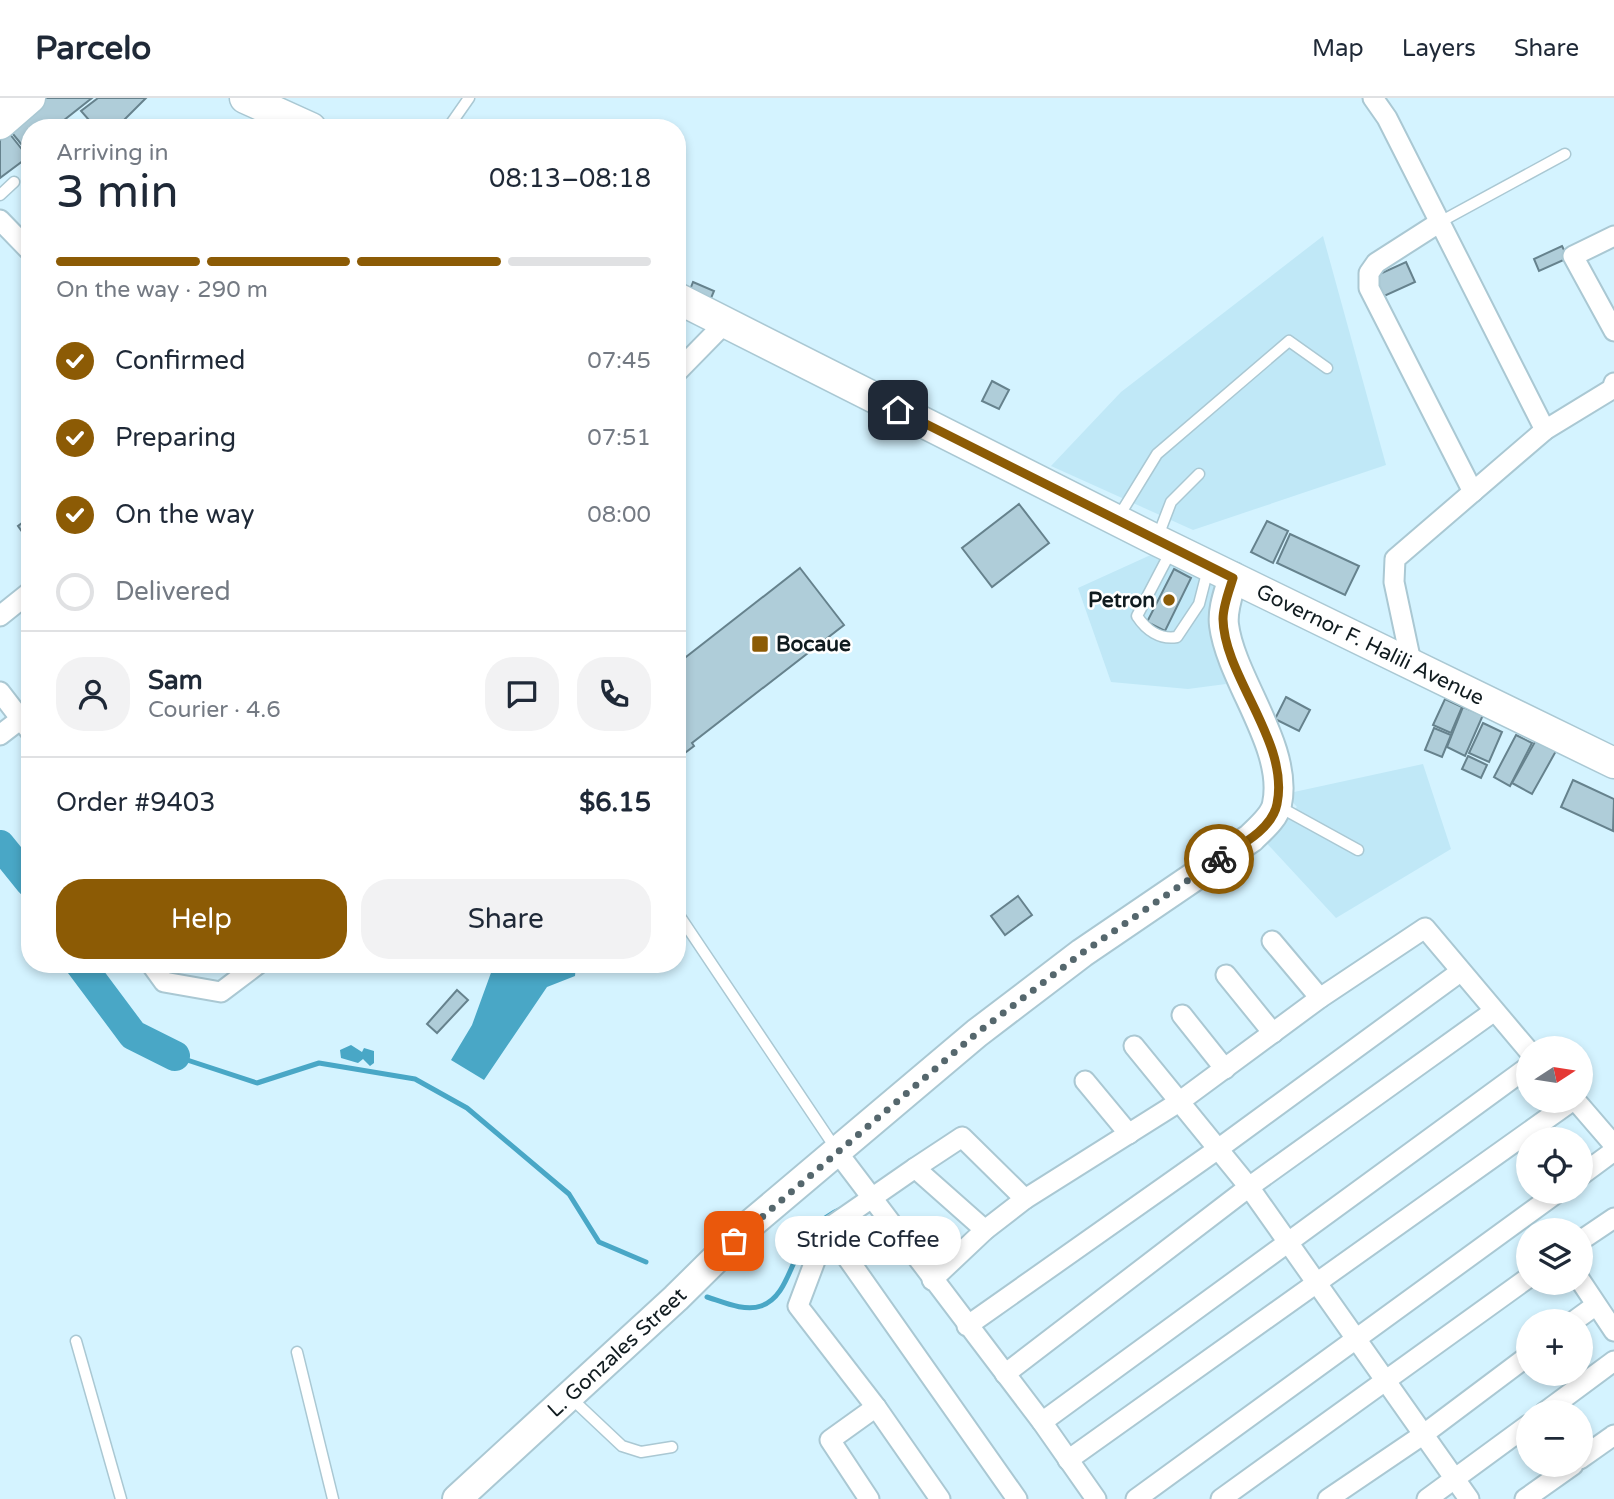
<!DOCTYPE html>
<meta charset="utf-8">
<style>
:root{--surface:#fff;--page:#f2f2f3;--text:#1f2937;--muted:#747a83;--line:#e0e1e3;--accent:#8c5b05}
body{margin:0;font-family:"Varela Round",sans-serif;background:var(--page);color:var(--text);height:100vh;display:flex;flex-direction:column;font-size:26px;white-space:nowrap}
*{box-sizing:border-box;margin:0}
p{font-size:23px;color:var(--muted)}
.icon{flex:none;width:38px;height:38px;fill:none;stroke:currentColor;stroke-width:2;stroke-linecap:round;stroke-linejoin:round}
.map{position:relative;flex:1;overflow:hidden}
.details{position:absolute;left:21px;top:21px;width:665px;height:854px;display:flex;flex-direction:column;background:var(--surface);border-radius:28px;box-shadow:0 4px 10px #0003}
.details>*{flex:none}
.needle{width:46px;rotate:78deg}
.fabs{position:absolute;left:1516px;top:938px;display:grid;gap:14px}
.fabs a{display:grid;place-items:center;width:77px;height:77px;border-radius:50%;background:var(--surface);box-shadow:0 4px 10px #0003;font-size:35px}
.pin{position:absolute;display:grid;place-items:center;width:60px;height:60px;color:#fff;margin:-30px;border-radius:14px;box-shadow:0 4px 10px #0006}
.courier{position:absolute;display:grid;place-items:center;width:70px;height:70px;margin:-35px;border:5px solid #8c5b05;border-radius:50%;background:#fff;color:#222;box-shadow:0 2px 9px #0007}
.bubble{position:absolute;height:49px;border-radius:24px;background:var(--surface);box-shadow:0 4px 10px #0003;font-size:23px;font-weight:600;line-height:49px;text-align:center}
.summary em{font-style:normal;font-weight:600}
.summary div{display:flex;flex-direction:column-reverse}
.summary{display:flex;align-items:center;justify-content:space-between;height:119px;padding:0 35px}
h1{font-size:46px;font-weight:600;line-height:52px}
.bar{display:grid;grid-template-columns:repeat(4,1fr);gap:10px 7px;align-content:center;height:84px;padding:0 35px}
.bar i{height:9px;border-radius:5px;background:var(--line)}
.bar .active{background:var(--accent)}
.bar p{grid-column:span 4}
.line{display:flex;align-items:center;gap:18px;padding:0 35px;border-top:2px solid var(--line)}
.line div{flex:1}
.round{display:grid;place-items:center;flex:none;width:74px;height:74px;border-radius:28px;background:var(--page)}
ol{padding:0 35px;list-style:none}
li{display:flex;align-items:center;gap:21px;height:77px}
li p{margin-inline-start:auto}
li .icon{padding:7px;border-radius:50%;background:var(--accent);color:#fff;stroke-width:4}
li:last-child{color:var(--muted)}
li i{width:38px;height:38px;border:4px solid var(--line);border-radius:50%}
.cta{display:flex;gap:14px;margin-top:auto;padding:14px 35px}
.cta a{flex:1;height:80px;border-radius:28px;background:var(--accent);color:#fff;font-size:28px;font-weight:600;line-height:80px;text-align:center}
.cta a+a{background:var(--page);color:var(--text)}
header{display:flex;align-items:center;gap:42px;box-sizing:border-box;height:98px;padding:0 35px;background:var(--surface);border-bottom:2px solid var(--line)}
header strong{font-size:33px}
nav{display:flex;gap:38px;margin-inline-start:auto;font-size:24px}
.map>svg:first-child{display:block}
.built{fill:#c0e8f7}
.water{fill:#49a7c6}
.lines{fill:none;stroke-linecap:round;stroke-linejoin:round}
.stream{stroke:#49a7c6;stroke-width:5}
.river{stroke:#49a7c6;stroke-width:30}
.building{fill:#afcdd9;stroke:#66828d;stroke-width:2}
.lane-casing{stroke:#aac8d3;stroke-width:13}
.street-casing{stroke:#aac8d3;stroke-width:23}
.secondary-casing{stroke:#aac8d3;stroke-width:32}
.primary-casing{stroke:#aac8d3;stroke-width:33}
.highway-casing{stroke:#aac8d3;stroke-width:38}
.lane{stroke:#fff;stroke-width:10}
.street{stroke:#fff;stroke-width:19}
.secondary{stroke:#fff;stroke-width:28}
.primary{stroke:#fff;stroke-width:30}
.highway{stroke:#fff;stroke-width:35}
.done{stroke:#55676d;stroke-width:7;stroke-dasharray:0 12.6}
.route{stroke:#8c5b05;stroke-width:9}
.poi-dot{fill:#8c5b05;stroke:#fff;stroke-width:2.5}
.labels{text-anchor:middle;stroke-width:5;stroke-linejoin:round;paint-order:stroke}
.poi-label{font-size:21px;font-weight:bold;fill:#101b1f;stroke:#fff;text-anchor:end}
.street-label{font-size:21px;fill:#101b1f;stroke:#fff}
</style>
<header>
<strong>Parcelo</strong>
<nav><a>Map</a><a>Layers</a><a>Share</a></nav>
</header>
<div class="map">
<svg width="1614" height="1401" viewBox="0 0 1614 1401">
<rect width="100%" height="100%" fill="#d4f3ff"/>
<!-- built -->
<g class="built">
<polygon points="1323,138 1386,367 1193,432 1051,368 1121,294"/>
<polygon points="1155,455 1216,483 1209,521 1226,586 1188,591 1111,584 1078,490"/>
<polygon points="1423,666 1451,751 1336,820 1261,739 1297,709 1290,701 1294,694"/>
</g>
<!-- water -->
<g class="water">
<polygon points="490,866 576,866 575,878 547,889 484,982 451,962 472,927 492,872"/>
<polygon points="351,947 362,954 364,950 374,953 374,965 370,968 363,961 358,965 341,960 340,952"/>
</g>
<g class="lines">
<!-- stream -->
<g class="stream">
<polyline points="175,958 257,985 319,965 415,981 467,1010 569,1096 599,1144 646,1164"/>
<path d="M 707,1199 C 723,1204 745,1214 761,1208 C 798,1195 787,1132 843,1110"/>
</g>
<!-- river -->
<g class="river">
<polyline points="0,747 30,784"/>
<polyline points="80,866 133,937 175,958"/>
</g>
</g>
<!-- building -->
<g class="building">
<polygon points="44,0 92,0 54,30 30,30 30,49 26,52 8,30"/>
<polygon points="98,0 146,0 116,30 96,30 81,13"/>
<polygon points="9,35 28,59 0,80 0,42"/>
<polygon points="1562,148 1568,160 1539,173 1534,161"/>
<polygon points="1406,164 1415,184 1382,199 1373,179"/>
<polygon points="693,184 714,193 709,205 688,197"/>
<polygon points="992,283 1009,292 999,311 982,303"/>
<polygon points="1019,406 1049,445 992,489 962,450"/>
<polygon points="30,419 30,445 18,428"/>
<polygon points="1267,423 1288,433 1273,465 1251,454"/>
<polygon points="1290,436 1359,468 1345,497 1277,465"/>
<polygon points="800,470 844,527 692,645 694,648 677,661 677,566"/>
<polygon points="1174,471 1191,480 1165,533 1147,524"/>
<polygon points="1286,599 1310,612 1299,633 1275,621"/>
<polygon points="1445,601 1462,609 1451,635 1433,627"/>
<polygon points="1463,609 1483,617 1465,658 1447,649"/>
<polygon points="1483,625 1502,634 1489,664 1469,655"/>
<polygon points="1434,630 1451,637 1442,659 1425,652"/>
<polygon points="1516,637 1532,645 1510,688 1494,679"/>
<polygon points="1536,642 1556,653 1532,696 1512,685"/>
<polygon points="1468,658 1487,667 1481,680 1462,671"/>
<polygon points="1573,682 1614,701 1613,733 1561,709"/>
<polygon points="1018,798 1032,817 1005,837 991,818"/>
<polygon points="457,892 468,902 437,935 427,926"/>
</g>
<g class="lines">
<!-- lane casing -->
<g class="lane-casing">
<g id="lane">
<polyline points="448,30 469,0"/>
<polyline points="0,97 14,84"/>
<polyline points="1440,124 1565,56"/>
<polyline points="1119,418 1157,356 1289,243 1327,270"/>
<polyline points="1158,438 1171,404 1199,376"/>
<path d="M 1171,453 L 1137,518 C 1146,532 1160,542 1177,539 L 1199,506 L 1208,471"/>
<polyline points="1278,708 1358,752"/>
<polyline points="677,814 836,1051"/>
<polyline points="76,1243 121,1401"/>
<polyline points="297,1254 333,1401"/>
<polyline points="571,1300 622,1348 641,1354 672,1349"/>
</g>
</g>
<!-- street casing -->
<g class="street-casing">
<g id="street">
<polyline points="1373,0 1387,20 1545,332"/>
<polyline points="0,122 30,153"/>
<polyline points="1440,124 1376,165 1369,175 1369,190 1473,394"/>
<polyline points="1614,138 1573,158 1614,233"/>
<polyline points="677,274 726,224"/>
<polyline points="0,518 30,494"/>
<polyline points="1411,564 1394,484 1395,461 1545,332 1612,291 1614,285"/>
<polyline points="0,594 30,633"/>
<polyline points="0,637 30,614"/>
<polyline points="1272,843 1320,900"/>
<polyline points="151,866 164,884 221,894 258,866"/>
<polyline points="1226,877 1273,935"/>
<polyline points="1182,917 1225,971"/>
<polyline points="1134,948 1249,1089 1469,1401"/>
<polyline points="1085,983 1129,1036"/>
<polyline points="1576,1003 1614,1047"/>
<polyline points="838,1055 1042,1324 1096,1401"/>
<polyline points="915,1070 827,1131 798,1208 876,1309 940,1401"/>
<polyline points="1580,1078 1614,1053"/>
<polyline points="827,1131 1017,1401"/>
<polyline points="985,1132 915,1070 962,1039 1025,1101"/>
<polyline points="1580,1143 1614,1120"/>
<polyline points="932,1182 985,1132 1025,1101 1179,1004 1320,900 1425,830 1528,952"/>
<polyline points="1580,1182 1614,1233"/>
<polyline points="1574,1223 1596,1207"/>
<polyline points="967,1228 1218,1051 1460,874"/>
<polyline points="1005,1276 1249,1089 1493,914"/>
<polyline points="1545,1314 1614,1263"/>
<polyline points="1042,1324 1528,969"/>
<polyline points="1580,1361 1614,1337"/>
<polyline points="1068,1362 1572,1003"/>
<polyline points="869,1401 830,1342 876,1309"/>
<polyline points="1136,1401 1558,1094"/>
<polyline points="1221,1401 1528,1180"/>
<polyline points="1328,1401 1424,1336 1528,1258"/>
<polyline points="1427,1401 1528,1327"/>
<polyline points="1525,1401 1573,1367"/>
</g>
</g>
<!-- secondary casing -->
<g class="secondary-casing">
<g id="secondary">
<path id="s1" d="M 457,1401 L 676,1200 L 753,1124 L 977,935 L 1082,855 L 1251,740 C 1260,731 1275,719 1277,706 C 1289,649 1231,582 1224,527 C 1222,511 1229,494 1233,479"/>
</g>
</g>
<!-- primary casing -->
<g class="primary-casing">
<g id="primary">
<polyline points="245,0 311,30"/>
<polyline points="0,26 30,0"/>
<path id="s2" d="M 677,200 L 1156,442 L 1614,665"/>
</g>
</g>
<!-- highway casing -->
<g class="highway-casing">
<polyline id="highway" points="0,7 9,0"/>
</g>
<!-- lane -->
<use href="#lane" class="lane"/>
<!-- street -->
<use href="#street" class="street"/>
<!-- secondary -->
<use href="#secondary" class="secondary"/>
<!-- primary -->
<use href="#primary" class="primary"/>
<!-- highway -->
<use href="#highway" class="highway"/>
</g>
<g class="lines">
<!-- done -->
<polyline class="done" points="734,1143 977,935 1082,855 1219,761"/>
<!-- route -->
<path class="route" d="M 898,312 L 1233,480 C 1229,493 1223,508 1223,521 C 1224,579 1290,644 1277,706 C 1272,732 1239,748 1219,761"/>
</g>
<!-- markers -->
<g class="poi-dot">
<circle cx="1169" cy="502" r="7"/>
<rect x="751" y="537" width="18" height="18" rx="3.5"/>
</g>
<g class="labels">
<!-- poi labels -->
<g class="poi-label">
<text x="1155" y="509">Petron</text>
<text x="776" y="553" text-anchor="start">Bocaue</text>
</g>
<!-- street labels -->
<g class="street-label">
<text dy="7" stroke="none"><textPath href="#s2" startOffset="775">Governor F. Halili Avenue</textPath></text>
<text dy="7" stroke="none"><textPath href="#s1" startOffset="217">L. Gonzales Street</textPath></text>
</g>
</g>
</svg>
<div class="fabs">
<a><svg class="needle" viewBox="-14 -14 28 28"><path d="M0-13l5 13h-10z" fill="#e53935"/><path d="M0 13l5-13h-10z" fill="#747a83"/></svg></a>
<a><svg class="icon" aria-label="locate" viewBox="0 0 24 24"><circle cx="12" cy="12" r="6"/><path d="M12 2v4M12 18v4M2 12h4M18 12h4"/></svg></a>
<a><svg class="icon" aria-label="layers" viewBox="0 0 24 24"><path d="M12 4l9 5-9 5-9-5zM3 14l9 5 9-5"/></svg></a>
<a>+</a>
<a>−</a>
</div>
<div class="pin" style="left:734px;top:1143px;background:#ea580c"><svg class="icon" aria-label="bag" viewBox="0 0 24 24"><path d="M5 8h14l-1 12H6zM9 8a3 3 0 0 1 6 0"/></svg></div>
<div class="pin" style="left:898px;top:312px;background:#1f2937"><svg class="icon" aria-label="home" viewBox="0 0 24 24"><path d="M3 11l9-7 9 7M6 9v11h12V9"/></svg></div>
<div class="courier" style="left:1219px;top:761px"><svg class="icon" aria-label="bike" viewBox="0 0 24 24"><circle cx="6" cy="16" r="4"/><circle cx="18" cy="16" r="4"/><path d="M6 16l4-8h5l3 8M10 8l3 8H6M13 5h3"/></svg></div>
<div class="bubble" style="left:775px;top:1118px;width:186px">Stride Coffee</div>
<section class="details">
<div class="summary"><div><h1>3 min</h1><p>Arriving in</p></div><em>08:13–08:18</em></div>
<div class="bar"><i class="active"></i><i class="active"></i><i class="active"></i><i></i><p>On the way · 290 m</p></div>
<ol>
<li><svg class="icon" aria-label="check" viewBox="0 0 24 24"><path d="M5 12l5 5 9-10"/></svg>Confirmed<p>07:45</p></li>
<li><svg class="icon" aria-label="check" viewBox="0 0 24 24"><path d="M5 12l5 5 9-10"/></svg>Preparing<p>07:51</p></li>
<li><svg class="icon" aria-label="check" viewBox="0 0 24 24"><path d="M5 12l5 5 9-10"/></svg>On the way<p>08:00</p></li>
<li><i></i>Delivered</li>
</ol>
<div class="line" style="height:126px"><a class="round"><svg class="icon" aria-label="person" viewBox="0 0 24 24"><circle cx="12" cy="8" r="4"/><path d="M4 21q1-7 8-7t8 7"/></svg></a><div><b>Sam</b><p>Courier · 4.6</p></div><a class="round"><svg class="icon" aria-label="chat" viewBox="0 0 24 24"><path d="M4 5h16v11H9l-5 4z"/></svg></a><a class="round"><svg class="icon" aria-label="phone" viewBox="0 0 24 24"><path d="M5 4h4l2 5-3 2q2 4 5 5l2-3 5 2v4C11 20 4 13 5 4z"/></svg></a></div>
<div class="line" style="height:91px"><div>Order #9403</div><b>$6.15</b></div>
<div class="cta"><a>Help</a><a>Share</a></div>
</section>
</div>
